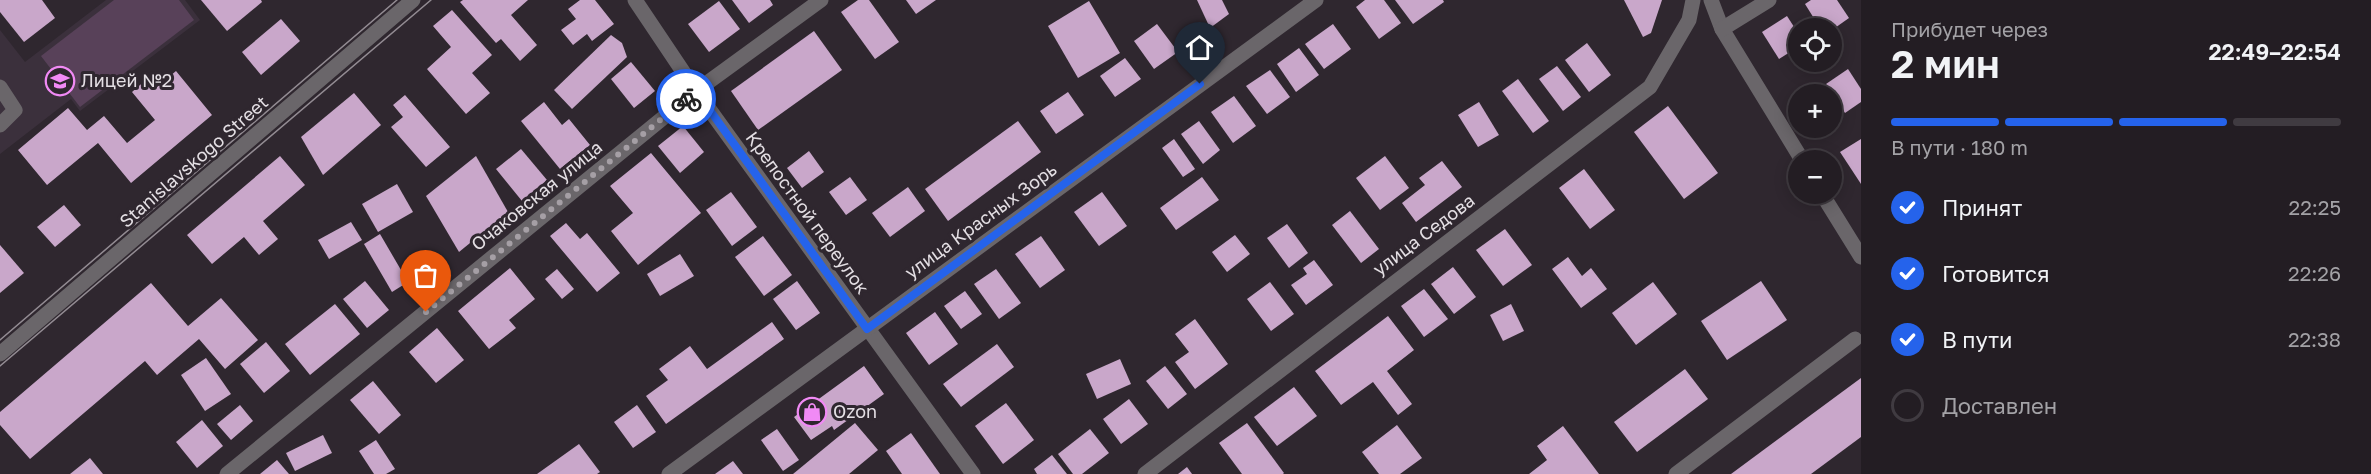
<!DOCTYPE html>
<html lang="ru">
<meta charset="utf-8">
<style>
:root{--surface:#231d23;--page:#2b262b;--text:#f1f3f6;--muted:#a3a2a6;--line:#403b41;--accent:#2563eb}
body{margin:0;font-family:"Golos Text",sans-serif;background:var(--page);color:var(--text);height:100vh;display:flex;flex-direction:column;font-size:22px;white-space:nowrap}
*{box-sizing:border-box;margin:0}
p{font-size:20px;color:var(--muted)}
.icon{flex:none;width:33px;height:33px;fill:none;stroke:currentColor;stroke-width:2;stroke-linecap:round;stroke-linejoin:round}
.map{position:relative;flex:1;overflow:hidden}
.side{display:flex;flex-direction:column;background:var(--surface);width:510px}
.side>*{flex:none}
.tools{position:absolute;left:1788px;top:18px;display:grid;gap:12px}
.tools a{display:grid;place-items:center;width:54px;height:54px;border-radius:50%;background:var(--surface);box-shadow:0 3px 15px #0003,0 0 0 2px var(--line);font-size:30px}
.pin{position:absolute;display:grid;place-items:center;width:51px;height:51px;color:#fff;margin:-62px -26px;border-radius:50% 50% 50% 0;rotate:-45deg;box-shadow:0 0 6px #0007}
.pin .icon{rotate:45deg}
.courier{position:absolute;display:grid;place-items:center;width:60px;height:60px;margin:-30px;border:4px solid #2563eb;border-radius:50%;background:#fff;color:#222;box-shadow:0 2px 8px #0007}
.overview em{font-style:normal;font-weight:600}
.overview div{display:flex;flex-direction:column-reverse}
.overview{display:flex;align-items:center;justify-content:space-between;height:102px;padding:0 30px}
h1{font-size:39px;font-weight:600;line-height:45px}
.bar{display:grid;grid-template-columns:repeat(4,1fr);gap:9px 6px;align-content:center;height:72px;padding:0 30px}
.bar i{height:8px;border-radius:4px;background:var(--line)}
.bar .selected{background:var(--accent)}
.bar p{grid-column:span 4}
ol{padding:0 30px;list-style:none}
li{display:flex;align-items:center;gap:18px;height:66px}
li p{margin-inline-start:auto}
li .icon{padding:6px;border-radius:50%;background:var(--accent);color:#fff;stroke-width:4}
li:last-child{color:var(--muted)}
li i{width:33px;height:33px;border:3px solid var(--line);border-radius:50%}
main{display:flex;flex:1;min-height:0}
.map>svg:first-child{display:block}
.built{fill:#3b303c}
.green{fill:#584159}
.building{fill:#c9a7ca}
.lines{fill:none;stroke-linecap:round;stroke-linejoin:round}
.minor{stroke:#6a666a;stroke-width:15}
.tram{stroke:#938c93;stroke-width:1.5}
.done{stroke:#a59fa5;stroke-width:6;stroke-dasharray:0 10.8}
.route{stroke:#2563eb;stroke-width:8}
.labels{text-anchor:middle;stroke-width:6;stroke-linejoin:round;paint-order:stroke}
.poi-label{font-size:18px;fill:#e4dfe4;stroke:#2f272f;text-anchor:start}
.street-label{font-size:18px;fill:#e4dfe4;stroke:#2f272f}
</style>
<main>
<div class="map">
<svg width="1861" height="474" viewBox="0 0 1861 474">
<rect width="100%" height="100%" fill="#2f272f"/>
<!-- built -->
<polygon class="built" points="106,0 185,0 200,20 80,111 71,99 0,154 0,30 25,62"/>
<!-- green -->
<polygon class="green" points="114,0 179,0 194,20 80,107 41,56"/>
<!-- building -->
<g class="building">
<polygon points="0,0 42,0 55,18 24,42 0,12"/>
<polygon points="201,0 261,0 262,2 227,31"/>
<polygon points="463,0 528,0 511,15 537,45 520,61 501,39 496,43 460,2"/>
<polygon points="580,0 595,0 614,24 592,41 587,34 573,45 561,30 576,19 568,9"/>
<polygon points="732,0 770,0 773,5 749,23"/>
<polygon points="858,0 869,0 899,42 875,59 841,12"/>
<polygon points="906,0 936,0 916,14"/>
<polygon points="1197,0 1222,0 1229,14 1210,28"/>
<polygon points="1365,0 1384,0 1401,23 1379,39 1356,7"/>
<polygon points="1395,0 1443,0 1444,2 1413,24"/>
<polygon points="1624,0 1662,0 1651,33 1643,37"/>
<polygon points="1811,0 1837,0 1849,18 1832,30 1820,28 1805,4"/>
<polygon points="719,1 740,29 709,52 688,24"/>
<polygon points="1089,1 1120,53 1078,78 1048,26"/>
<polygon points="452,10 492,55 472,73 490,93 466,114 427,69 451,47 433,26"/>
<polygon points="1787,16 1798,33 1798,47 1779,59 1762,32"/>
<polygon points="281,19 300,41 261,75 242,52"/>
<polygon points="1157,24 1178,52 1154,69 1134,41"/>
<polygon points="1333,24 1351,49 1324,69 1305,44"/>
<polygon points="814,31 842,70 758,130 731,91"/>
<polygon points="611,35 622,43 627,57 572,109 554,90"/>
<polygon points="1587,43 1611,75 1589,92 1565,60"/>
<polygon points="1299,48 1319,75 1296,92 1277,64"/>
<polygon points="1125,58 1141,79 1115,97 1100,76"/>
<polygon points="631,62 655,91 634,108 611,79"/>
<polygon points="1557,66 1581,97 1563,111 1539,79"/>
<polygon points="1848,69 1861,89 1861,102 1845,113 1826,84"/>
<polygon points="1270,70 1290,97 1267,114 1246,86"/>
<polygon points="176,71 212,115 131,183 98,143 47,185 18,150 68,108 87,130 104,116 127,143 155,120 132,92 148,78 156,88"/>
<polygon points="1518,79 1549,121 1533,133 1502,91"/>
<polygon points="1068,92 1084,115 1056,134 1040,111"/>
<polygon points="354,93 381,125 323,175 301,137"/>
<polygon points="405,95 450,147 426,167 391,127 403,117 393,105"/>
<polygon points="1234,96 1256,126 1233,143 1211,112"/>
<polygon points="544,102 562,125 569,119 590,145 560,169 521,121"/>
<polygon points="1479,102 1499,135 1478,147 1458,115"/>
<polygon points="1668,106 1718,173 1684,199 1634,132"/>
<polygon points="1018,121 1041,152 948,221 925,189"/>
<polygon points="1199,121 1220,150 1203,164 1181,134"/>
<polygon points="683,126 704,152 680,173 658,146"/>
<polygon points="1174,139 1195,169 1183,177 1162,148"/>
<polygon points="1861,139 1861,184 1840,152"/>
<polygon points="521,149 547,180 522,201 496,169"/>
<polygon points="809,151 824,172 802,188 787,168"/>
<polygon points="651,153 701,213 638,265 611,231 633,213 610,186"/>
<polygon points="280,156 305,185 263,221 278,239 259,255 244,237 212,264 187,235"/>
<polygon points="476,156 508,212 459,252 426,196"/>
<polygon points="1385,156 1409,188 1380,210 1356,178"/>
<polygon points="1442,161 1462,187 1416,222 1402,203 1425,185 1419,178"/>
<polygon points="1584,169 1615,210 1590,229 1559,188"/>
<polygon points="850,177 867,200 846,215 829,192"/>
<polygon points="1202,177 1219,200 1176,230 1160,208"/>
<polygon points="397,184 413,212 378,232 362,204"/>
<polygon points="908,187 925,211 890,237 872,213"/>
<polygon points="731,192 757,227 732,246 706,210"/>
<polygon points="1102,192 1127,226 1099,246 1074,212"/>
<polygon points="64,205 81,225 55,247 37,227"/>
<polygon points="1350,211 1379,249 1361,263 1332,225"/>
<polygon points="351,222 362,240 329,259 318,240"/>
<polygon points="566,223 580,239 587,233 620,273 597,292 550,236"/>
<polygon points="1287,224 1308,253 1289,268 1267,238"/>
<polygon points="1505,229 1532,265 1503,286 1476,250"/>
<polygon points="380,234 408,282 392,292 364,244"/>
<polygon points="1235,235 1250,254 1227,272 1212,252"/>
<polygon points="763,236 792,275 764,296 735,257"/>
<polygon points="1041,236 1065,270 1040,288 1015,254"/>
<polygon points="0,245 24,273 0,293"/>
<polygon points="680,254 694,276 660,296 647,274"/>
<polygon points="1568,257 1582,276 1591,268 1607,289 1581,308 1552,269"/>
<polygon points="1314,260 1333,285 1306,305 1291,285 1307,274 1303,268"/>
<polygon points="1453,267 1476,297 1454,314 1431,284"/>
<polygon points="510,268 535,299 509,320 516,328 489,349 458,311"/>
<polygon points="557,269 574,289 562,299 545,279"/>
<polygon points="996,269 1021,303 999,319 974,284"/>
<polygon points="365,281 389,310 367,328 343,299"/>
<polygon points="797,281 820,313 796,330 773,299"/>
<polygon points="1761,281 1787,320 1727,360 1701,321"/>
<polygon points="1270,282 1294,314 1271,331 1247,299"/>
<polygon points="1653,282 1677,314 1636,345 1612,313"/>
<polygon points="151,283 188,326 221,298 258,340 225,369 199,339 157,375 145,361 30,459 0,425 0,412"/>
<polygon points="1424,289 1448,319 1424,337 1401,306"/>
<polygon points="965,291 982,314 961,329 944,306"/>
<polygon points="335,304 360,334 310,375 285,344"/>
<polygon points="1511,304 1524,331 1503,341 1490,315"/>
<polygon points="935,312 958,344 929,365 906,333"/>
<polygon points="1388,316 1414,350 1387,371 1412,404 1398,415 1373,382 1341,405 1315,371"/>
<polygon points="1195,319 1228,364 1195,389 1175,362 1189,352 1175,334"/>
<polygon points="772,322 784,339 666,424 646,396 668,380 659,369 690,346 707,369"/>
<polygon points="437,328 464,360 436,383 409,352"/>
<polygon points="266,342 290,371 264,393 240,364"/>
<polygon points="997,344 1014,367 961,407 943,384"/>
<polygon points="206,358 231,394 205,411 181,375"/>
<polygon points="1120,359 1131,384 1097,399 1086,374"/>
<polygon points="864,366 884,394 834,430 832,426 811,440 794,417"/>
<polygon points="1165,366 1187,394 1168,409 1146,381"/>
<polygon points="1685,369 1708,399 1637,452 1614,422"/>
<polygon points="1861,378 1861,437 1811,474 1731,474"/>
<polygon points="373,381 401,415 379,434 350,400"/>
<polygon points="1294,387 1317,416 1277,446 1254,417"/>
<polygon points="1129,399 1148,424 1121,444 1103,419"/>
<polygon points="1006,403 1034,440 1003,464 975,426"/>
<polygon points="240,405 253,421 231,440 217,424"/>
<polygon points="637,405 656,432 633,448 614,422"/>
<polygon points="202,420 223,446 197,468 176,442"/>
<polygon points="855,423 878,450 849,474 793,474"/>
<polygon points="1247,423 1284,473 1283,474 1242,474 1219,443"/>
<polygon points="1397,425 1422,458 1400,474 1379,474 1362,452"/>
<polygon points="1563,426 1599,474 1529,474 1547,460 1537,446"/>
<polygon points="777,429 799,460 783,471 761,440"/>
<polygon points="1090,429 1109,453 1082,474 1073,474 1058,454"/>
<polygon points="911,433 940,474 902,474 886,451"/>
<polygon points="323,435 332,453 295,471 286,453"/>
<polygon points="376,440 395,469 386,474 374,474 359,451"/>
<polygon points="579,444 600,472 597,474 537,474"/>
<polygon points="1052,455 1067,474 1037,474 1034,469"/>
<polygon points="90,458 103,474 70,474"/>
<polygon points="277,460 289,474 260,474"/>
<polygon points="733,461 743,474 715,474"/>
<polygon points="1187,467 1192,474 1178,474"/>
</g>
<g class="lines">
<!-- minor -->
<g class="minor">
<polyline points="635,0 696,91 973,474"/>
<polyline points="1711,0 1722,29 1802,160"/>
<polyline points="1722,29 1769,0"/>
<polyline points="0,87 15,110 0,125"/>
<polyline points="1822,194 1861,257"/>
<polyline points="0,354 413,0"/>
<polyline points="227,474 696,91 821,0"/>
<polyline points="669,474 1316,0"/>
<polyline points="1145,474 1650,87 1689,20 1693,0"/>
<polyline points="1676,474 1855,339"/>
</g>
<!-- tram -->
<g class="tram">
<polyline points="0,340 397,0"/>
<polyline points="0,366 431,0"/>
</g>
</g>
<g class="lines">
<!-- done -->
<polyline class="done" points="426,312 686,99"/>
<!-- route -->
<polyline class="route" points="686,99 696,91 867,329 1200,84"/>
</g>
<!-- icons -->
<defs>
<g id="school-ring" transform="scale(1.5)"><circle r="9.5" fill="#2f272f" stroke="#f18af5" stroke-width="1.5"/><path d="M0-5L7-2L0 1L-7-2ZM-4 1L0 2.5L4 1V4Q0 6-4 4Z" fill="#f18af5"/></g>
<g id="shop-ring" transform="scale(1.5)"><circle r="9.5" fill="#2f272f" stroke="#f18af5" stroke-width="1.5"/><path d="M-5-2.5h2.3a2.7 3.5 0 0 1 5.4 0H5L5.5 6h-11ZM-1.5-2.5h3a1.5 2.3 0 0 0-3 0Z" fill="#f18af5"/></g>
</defs>
<g fill-rule="evenodd">
<use href="#school-ring" x="60" y="81"/>
<use href="#shop-ring" x="812" y="412"/>
</g>
<g class="labels">
<!-- poi labels -->
<g class="poi-label">
<text x="81" y="87">Лицей №2</text>
<text x="833" y="418">Ozon</text>
</g>
<!-- street labels -->
<g class="street-label">
<text transform="translate(194 162) rotate(-41)" y="6">Stanislavskogo Street</text>
<text transform="translate(537 196) rotate(-39)" y="6">Очаковская улица</text>
<text transform="translate(807 213) rotate(54)" y="6">Крепостной переулок</text>
<text transform="translate(981 221) rotate(-36)" y="6">улица Красных Зорь</text>
<text transform="translate(1424 235) rotate(-37)" y="6">улица Седова</text>
</g>
</g>
</svg>
<div class="tools">
<a><svg class="icon" aria-label="locate" viewBox="0 0 24 24"><circle cx="12" cy="12" r="6"/><path d="M12 2v4M12 18v4M2 12h4M18 12h4"/></svg></a>
<a>+</a>
<a>−</a>
</div>
<div class="pin" style="left:426px;top:312px;background:#ea580c"><svg class="icon" aria-label="bag" viewBox="0 0 24 24"><path d="M5 8h14l-1 12H6zM9 8a3 3 0 0 1 6 0"/></svg></div>
<div class="pin" style="left:1200px;top:84px;background:#1f2937"><svg class="icon" aria-label="home" viewBox="0 0 24 24"><path d="M3 11l9-7 9 7M6 9v11h12V9"/></svg></div>
<div class="courier" style="left:686px;top:99px"><svg class="icon" aria-label="bike" viewBox="0 0 24 24"><circle cx="6" cy="16" r="4"/><circle cx="18" cy="16" r="4"/><path d="M6 16l4-8h5l3 8M10 8l3 8H6M13 5h3"/></svg></div>
</div>
<section class="side">
<div class="overview"><div><h1>2 мин</h1><p>Прибудет через</p></div><em>22:49–22:54</em></div>
<div class="bar"><i class="selected"></i><i class="selected"></i><i class="selected"></i><i></i><p>В пути · 180 m</p></div>
<ol>
<li><svg class="icon" aria-label="check" viewBox="0 0 24 24"><path d="M5 12l5 5 9-10"/></svg>Принят<p>22:25</p></li>
<li><svg class="icon" aria-label="check" viewBox="0 0 24 24"><path d="M5 12l5 5 9-10"/></svg>Готовится<p>22:26</p></li>
<li><svg class="icon" aria-label="check" viewBox="0 0 24 24"><path d="M5 12l5 5 9-10"/></svg>В пути<p>22:38</p></li>
<li><i></i>Доставлен</li>
</ol>
</section>
</main>
